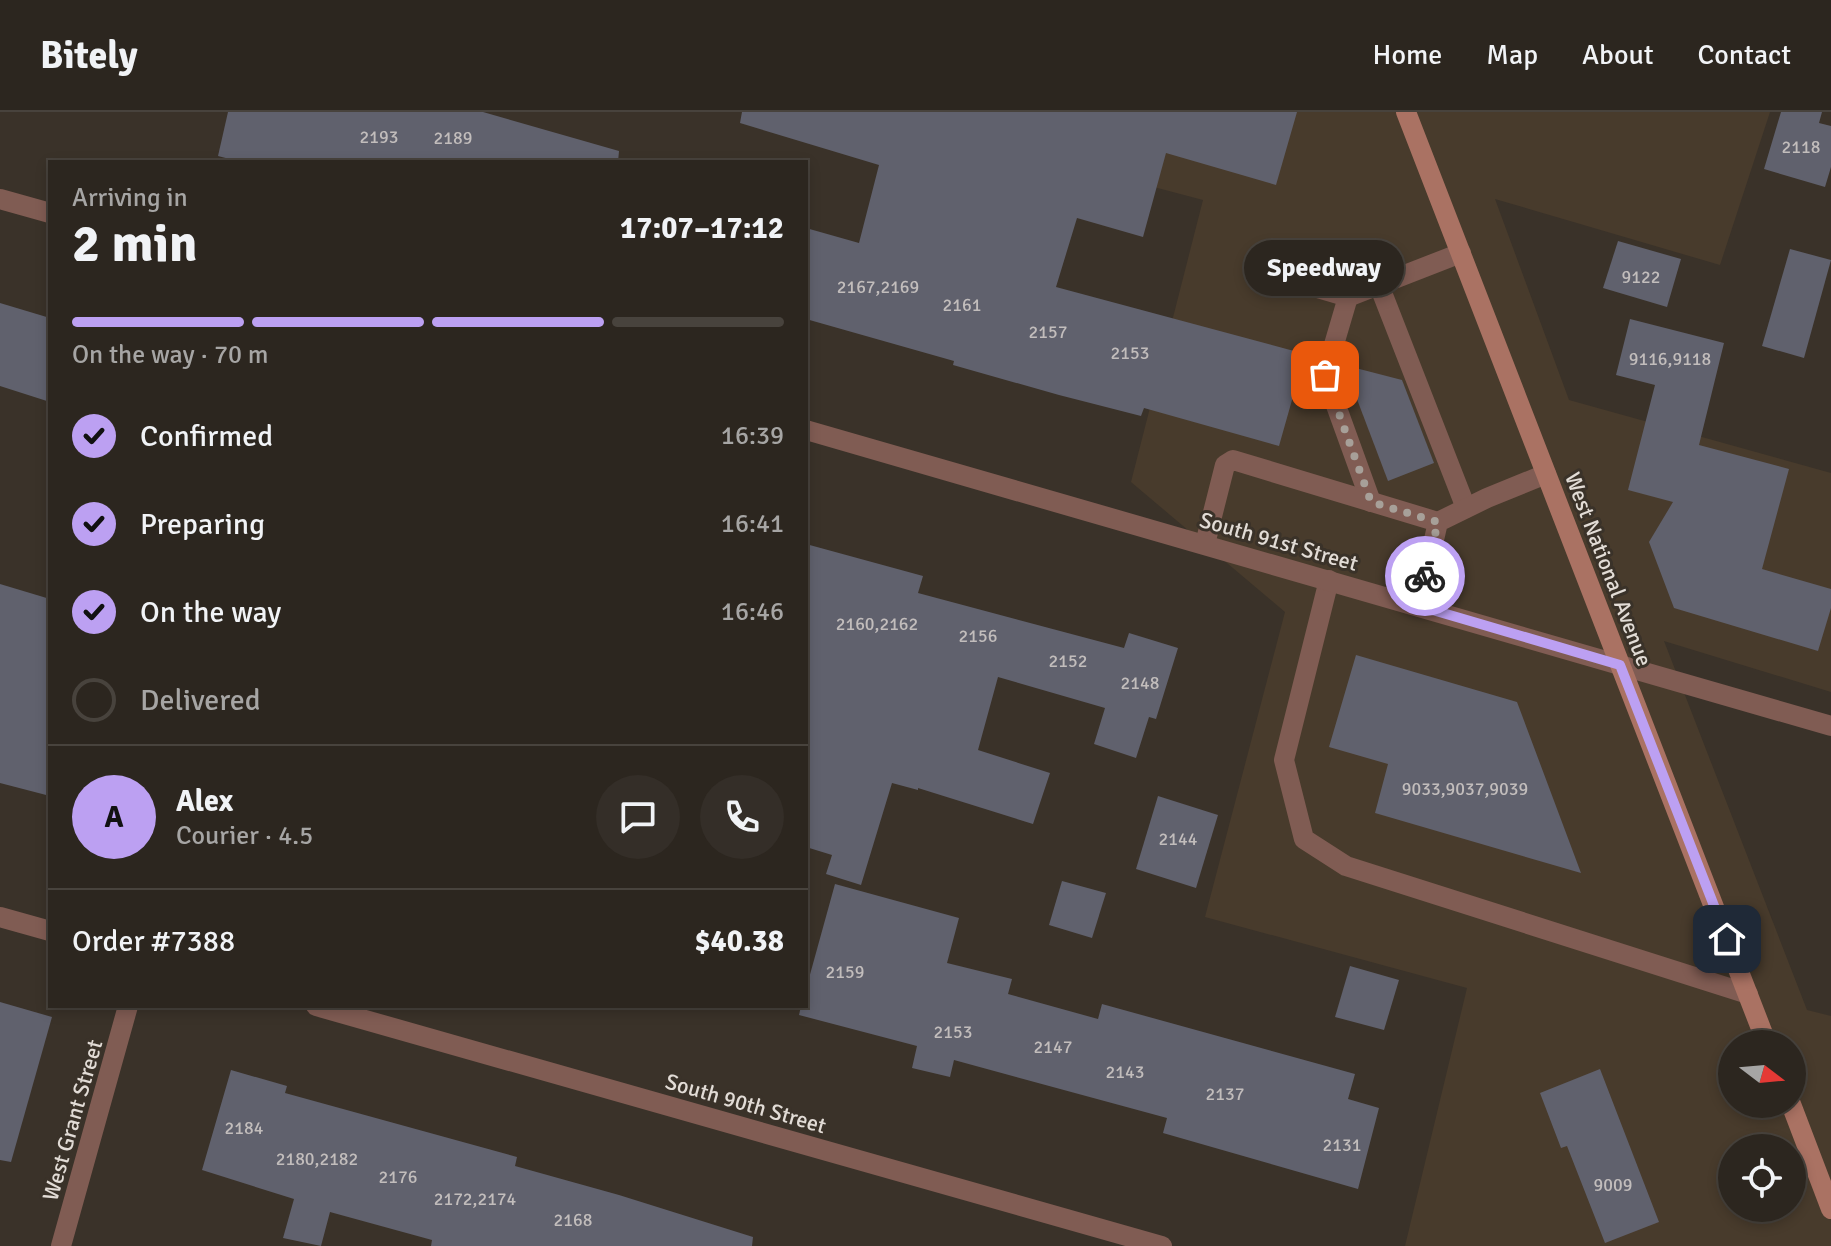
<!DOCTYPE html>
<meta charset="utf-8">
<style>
:root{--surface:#2c261f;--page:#342e28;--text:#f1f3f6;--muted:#a6a5a4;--line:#48433d;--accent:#bca0f2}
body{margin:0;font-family:Signika,sans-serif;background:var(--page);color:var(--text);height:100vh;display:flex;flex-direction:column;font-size:30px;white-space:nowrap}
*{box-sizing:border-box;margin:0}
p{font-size:26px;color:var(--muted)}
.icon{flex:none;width:44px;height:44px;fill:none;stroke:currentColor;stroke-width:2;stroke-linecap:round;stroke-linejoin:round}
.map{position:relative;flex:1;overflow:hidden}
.drawer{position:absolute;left:48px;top:48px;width:760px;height:848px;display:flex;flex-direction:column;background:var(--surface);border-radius:0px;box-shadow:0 4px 12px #0003,0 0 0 2px var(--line)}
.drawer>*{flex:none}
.needle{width:52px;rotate:106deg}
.buttons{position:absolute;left:1718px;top:918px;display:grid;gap:16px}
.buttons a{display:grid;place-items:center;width:88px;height:88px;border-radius:50%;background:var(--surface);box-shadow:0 4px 12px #0003,0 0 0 2px var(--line);font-size:40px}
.pin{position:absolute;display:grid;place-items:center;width:68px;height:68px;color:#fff;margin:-34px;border-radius:16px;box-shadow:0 4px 12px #0006}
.courier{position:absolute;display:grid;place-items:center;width:80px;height:80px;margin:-40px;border:6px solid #bca0f2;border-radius:50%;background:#fff;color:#222;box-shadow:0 2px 10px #0007}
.bubble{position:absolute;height:56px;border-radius:28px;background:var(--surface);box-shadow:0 4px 12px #0003,0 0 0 2px var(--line);font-size:26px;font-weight:800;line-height:56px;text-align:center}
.headline em{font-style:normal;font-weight:800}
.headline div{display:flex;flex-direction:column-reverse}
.headline{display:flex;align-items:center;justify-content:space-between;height:136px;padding:0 24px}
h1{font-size:52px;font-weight:800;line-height:60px}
.bar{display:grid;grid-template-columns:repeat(4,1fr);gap:12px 8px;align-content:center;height:96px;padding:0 24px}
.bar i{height:10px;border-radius:6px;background:var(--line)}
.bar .selected{background:var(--accent)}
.bar p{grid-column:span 4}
.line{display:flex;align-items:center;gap:20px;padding:0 24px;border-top:2px solid var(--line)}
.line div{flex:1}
.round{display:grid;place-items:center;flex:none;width:84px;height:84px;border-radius:42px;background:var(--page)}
ol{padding:0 24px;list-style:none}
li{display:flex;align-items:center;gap:24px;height:88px}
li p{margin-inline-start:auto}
li .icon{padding:8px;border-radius:50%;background:var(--accent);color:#111;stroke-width:4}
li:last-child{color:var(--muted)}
li i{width:44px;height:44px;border:4px solid var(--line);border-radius:50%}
header{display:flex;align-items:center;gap:48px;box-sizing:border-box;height:112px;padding:0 40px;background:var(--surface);border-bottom:2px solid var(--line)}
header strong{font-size:38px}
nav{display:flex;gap:44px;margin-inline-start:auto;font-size:28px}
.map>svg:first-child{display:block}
.built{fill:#483b2c;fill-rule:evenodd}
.building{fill:#60616d}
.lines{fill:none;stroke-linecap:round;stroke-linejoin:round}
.lane{stroke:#805c53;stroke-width:20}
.street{stroke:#805c53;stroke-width:20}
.secondary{stroke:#aa7263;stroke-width:20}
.done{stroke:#a7a099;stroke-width:8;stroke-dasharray:0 14.4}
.route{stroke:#bca0f2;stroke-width:10}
.labels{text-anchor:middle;stroke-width:6;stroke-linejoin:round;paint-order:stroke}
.number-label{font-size:18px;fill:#c2bdbc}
.street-label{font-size:22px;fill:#e2dcd6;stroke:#3a3229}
</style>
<header>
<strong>Bitely</strong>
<nav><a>Home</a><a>Map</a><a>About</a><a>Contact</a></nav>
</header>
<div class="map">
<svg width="1831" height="1134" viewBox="0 0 1831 1134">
<rect width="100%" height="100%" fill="#3a3229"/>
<!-- built -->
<path class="built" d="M 964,0 L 1770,0 L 1720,153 L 1495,87 L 1569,288 L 1831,361 L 1831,580 L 1664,529 L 1807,898 L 1831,904 L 1831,1134 L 1405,1134 L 1467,876 L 1205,805 L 1285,500 L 1131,370 L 1203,88 L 958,23 ZM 1732,932 L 1792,932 L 1792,992 L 1732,992 ZM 1732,1036 L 1792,1036 L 1792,1096 L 1732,1096 Z"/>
<!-- building -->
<g class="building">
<polygon points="228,0 483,0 619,39 618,50 241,50 218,44"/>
<polygon points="742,0 1297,0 1276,73 1166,41 1143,125 1077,106 1056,175 1305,242 1279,334 1144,296 1141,304 1059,283 953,253 954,249 806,207 806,116 859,131 879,53 740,11"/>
<polygon points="1781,0 1822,0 1819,11 1831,14 1831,55 1825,75 1764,57"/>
<polygon points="1618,129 1681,147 1667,195 1603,176"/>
<polygon points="1790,137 1831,148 1804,246 1762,234"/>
<polygon points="0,191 50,206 50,290 0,274"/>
<polygon points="1630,207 1724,231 1699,333 1789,357 1762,457 1831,477 1831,496 1818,539 1674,496 1649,430 1673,390 1628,378 1655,273 1616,263"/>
<polygon points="1344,253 1402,268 1434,351 1388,369"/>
<polygon points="806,432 923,464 918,481 1124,536 1129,521 1178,536 1156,607 1149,605 1136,646 1094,632 1105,596 998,565 978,638 1050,661 1033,712 918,676 918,678 892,671 861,773 826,762 832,743 806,735"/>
<polygon points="0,472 50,487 50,684 0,671"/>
<polygon points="1356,543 1517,590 1581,761 1375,701 1388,652 1329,635"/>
<polygon points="1158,684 1218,703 1196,776 1136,757"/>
<polygon points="1062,769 1106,781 1092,826 1049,813"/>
<polygon points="835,772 959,806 947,851 1012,867 1008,882 1098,907 1102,892 1355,962 1348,987 1379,996 1358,1077 1163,1021 1167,1006 954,948 950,965 912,956 917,934 799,903 801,894 806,894 806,877"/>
<polygon points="1350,854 1399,868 1384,918 1335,905"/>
<polygon points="0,890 52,905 11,1050 0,1048"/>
<polygon points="1600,957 1659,1110 1605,1131 1567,1034 1561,1036 1540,981"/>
<polygon points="231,958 287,974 285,981 517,1045 515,1054 619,1083 753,1125 752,1134 431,1134 432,1128 330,1100 321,1134 283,1126 294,1087 202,1058"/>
</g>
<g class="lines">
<!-- lane -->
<g class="lane">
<polyline points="1260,159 1348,185 1461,141"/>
<polyline points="1379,173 1466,396"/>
<polyline points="1348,185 1325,263 1371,390"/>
<polyline points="1205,432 1225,353 1233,348 1438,410"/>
<polyline points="1329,468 1284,648 1304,727 1346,754 1748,882"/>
<polyline points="1419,494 1438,410 1487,386 1546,362"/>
</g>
<!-- street -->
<g class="street">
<polyline points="0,87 50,101"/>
<polyline points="806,318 1831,614"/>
<polyline points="0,805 50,819"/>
<polyline points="316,894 1162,1134"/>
<polyline points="61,1134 128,894"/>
</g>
<!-- secondary -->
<g class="secondary">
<polyline points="1406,0 1767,932"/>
<polyline points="1791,992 1831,1097"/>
</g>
</g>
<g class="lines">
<!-- done -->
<polyline class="done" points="1325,263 1371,390 1438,410 1425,464"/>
<!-- route -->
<polyline class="route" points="1425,464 1419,494 1620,553 1727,827"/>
</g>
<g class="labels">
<!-- number labels -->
<g class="number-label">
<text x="379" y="31">2193</text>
<text x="453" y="32">2189</text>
<text x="1801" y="41">2118</text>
<text x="1641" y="171">9122</text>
<text x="878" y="181">2167,2169</text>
<text x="962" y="199">2161</text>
<text x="1048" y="226">2157</text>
<text x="1130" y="247">2153</text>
<text x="1670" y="253">9116,9118</text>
<text x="877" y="518">2160,2162</text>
<text x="978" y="530">2156</text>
<text x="1068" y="555">2152</text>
<text x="1140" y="577">2148</text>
<text x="1465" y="683">9033,9037,9039</text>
<text x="1178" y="733">2144</text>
<text x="845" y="866">2159</text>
<text x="953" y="926">2153</text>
<text x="1053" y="941">2147</text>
<text x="1125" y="966">2143</text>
<text x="1225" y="988">2137</text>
<text x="244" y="1022">2184</text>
<text x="1342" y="1039">2131</text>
<text x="317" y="1053">2180,2182</text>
<text x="398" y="1071">2176</text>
<text x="1613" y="1079">9009</text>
<text x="475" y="1093">2172,2174</text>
<text x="573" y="1114">2168</text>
</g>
<!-- street labels -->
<g class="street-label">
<text transform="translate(1279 429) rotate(16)" y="8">South 91st Street</text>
<text transform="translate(1609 457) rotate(69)" y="8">West National Avenue</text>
<text transform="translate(746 991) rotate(16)" y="8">South 90th Street</text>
<text transform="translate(72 1008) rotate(-74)" y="8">West Grant Street</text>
</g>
</g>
</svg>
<div class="buttons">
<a><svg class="needle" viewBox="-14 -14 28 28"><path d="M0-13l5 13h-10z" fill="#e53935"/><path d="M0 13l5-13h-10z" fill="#a6a5a4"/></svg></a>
<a><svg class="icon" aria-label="locate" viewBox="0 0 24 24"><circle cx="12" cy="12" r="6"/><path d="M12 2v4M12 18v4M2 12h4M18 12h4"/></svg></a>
</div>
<div class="pin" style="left:1325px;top:263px;background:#ea580c"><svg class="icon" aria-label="bag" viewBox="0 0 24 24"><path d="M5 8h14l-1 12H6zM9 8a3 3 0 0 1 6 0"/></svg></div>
<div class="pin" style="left:1727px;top:827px;background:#1f2937"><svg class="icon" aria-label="home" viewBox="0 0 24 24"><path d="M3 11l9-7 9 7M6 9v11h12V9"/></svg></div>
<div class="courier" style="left:1425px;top:464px"><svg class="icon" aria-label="bike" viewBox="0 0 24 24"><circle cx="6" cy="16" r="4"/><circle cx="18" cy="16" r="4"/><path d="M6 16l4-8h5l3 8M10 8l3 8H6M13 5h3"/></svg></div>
<div class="bubble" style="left:1244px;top:128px;width:160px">Speedway</div>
<section class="drawer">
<div class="headline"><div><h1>2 min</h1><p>Arriving in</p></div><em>17:07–17:12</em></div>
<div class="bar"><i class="selected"></i><i class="selected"></i><i class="selected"></i><i></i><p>On the way · 70 m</p></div>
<ol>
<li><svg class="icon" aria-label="check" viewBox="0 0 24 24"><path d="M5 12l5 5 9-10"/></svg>Confirmed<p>16:39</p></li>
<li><svg class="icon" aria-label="check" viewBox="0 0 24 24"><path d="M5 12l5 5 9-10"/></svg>Preparing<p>16:41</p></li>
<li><svg class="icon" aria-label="check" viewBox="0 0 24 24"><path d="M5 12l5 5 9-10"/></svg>On the way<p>16:46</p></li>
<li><i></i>Delivered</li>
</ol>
<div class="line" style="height:144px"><b class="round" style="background:var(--accent);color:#111">A</b><div><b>Alex</b><p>Courier · 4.5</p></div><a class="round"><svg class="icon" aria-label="chat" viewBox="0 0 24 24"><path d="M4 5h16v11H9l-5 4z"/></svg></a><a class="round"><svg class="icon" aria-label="phone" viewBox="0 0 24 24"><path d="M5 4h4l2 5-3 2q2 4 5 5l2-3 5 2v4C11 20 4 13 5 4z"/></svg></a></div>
<div class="line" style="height:104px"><div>Order #7388</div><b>$40.38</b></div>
</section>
</div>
